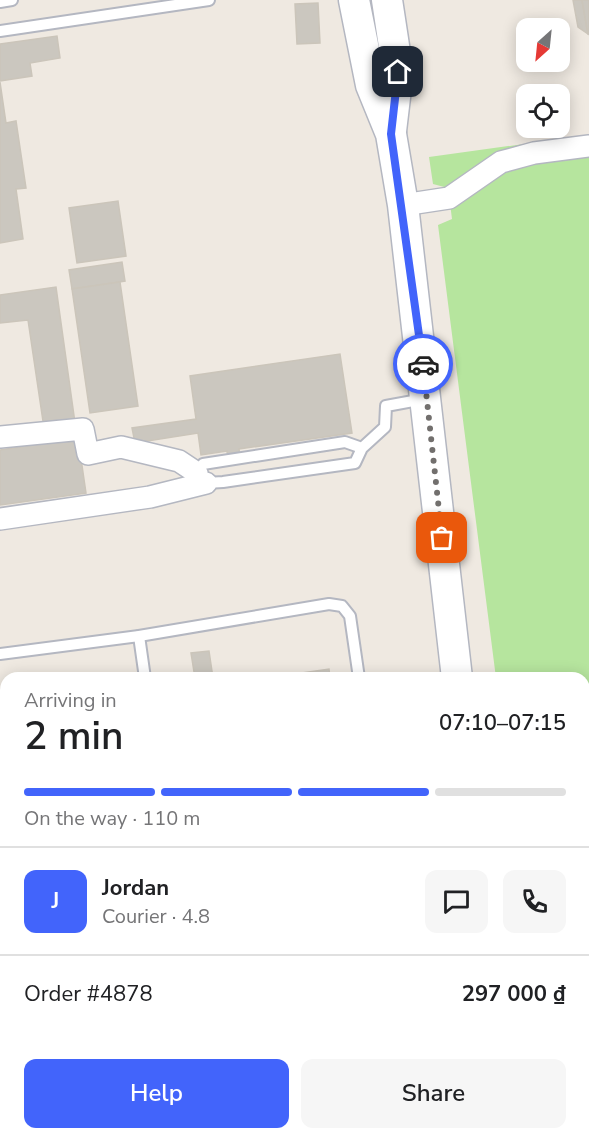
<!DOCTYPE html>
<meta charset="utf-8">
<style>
:root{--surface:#fff;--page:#f6f6f6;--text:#202124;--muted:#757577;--line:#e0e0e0;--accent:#4264fb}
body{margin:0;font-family:"Nunito Sans",sans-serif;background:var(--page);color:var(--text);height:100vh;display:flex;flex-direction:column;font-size:22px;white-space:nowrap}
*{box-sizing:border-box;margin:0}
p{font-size:20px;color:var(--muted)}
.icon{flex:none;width:33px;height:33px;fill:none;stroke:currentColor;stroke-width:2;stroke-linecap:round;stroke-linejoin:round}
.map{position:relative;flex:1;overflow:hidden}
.details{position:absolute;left:0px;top:672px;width:590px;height:468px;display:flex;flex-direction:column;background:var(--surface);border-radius:18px 18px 0 0;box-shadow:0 3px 15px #0003}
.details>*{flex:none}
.needle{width:39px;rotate:207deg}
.tools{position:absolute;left:516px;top:18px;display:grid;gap:12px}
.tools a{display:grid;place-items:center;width:54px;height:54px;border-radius:12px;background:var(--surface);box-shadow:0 3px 15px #0003;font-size:30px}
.pin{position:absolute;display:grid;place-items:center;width:51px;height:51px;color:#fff;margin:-26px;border-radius:12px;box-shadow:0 3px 9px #0006}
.courier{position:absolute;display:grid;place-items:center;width:60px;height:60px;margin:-30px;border:4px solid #4264fb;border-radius:50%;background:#fff;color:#222;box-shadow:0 2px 8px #0007}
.summary em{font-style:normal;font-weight:600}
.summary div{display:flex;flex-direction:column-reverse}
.summary{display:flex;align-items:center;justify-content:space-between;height:102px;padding:0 24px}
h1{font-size:39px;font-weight:600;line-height:45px}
.bar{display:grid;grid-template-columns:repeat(4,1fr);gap:9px 6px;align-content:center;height:72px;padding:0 24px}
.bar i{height:8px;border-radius:4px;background:var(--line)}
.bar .on{background:var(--accent)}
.bar p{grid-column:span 4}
.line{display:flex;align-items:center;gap:15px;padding:0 24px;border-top:2px solid var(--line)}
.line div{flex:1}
.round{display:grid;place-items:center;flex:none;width:63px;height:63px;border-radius:12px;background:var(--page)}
.cta{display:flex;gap:12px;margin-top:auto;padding:12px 24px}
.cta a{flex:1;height:69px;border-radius:12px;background:var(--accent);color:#fff;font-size:24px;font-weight:600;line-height:69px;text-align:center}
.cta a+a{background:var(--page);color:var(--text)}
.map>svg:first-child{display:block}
.green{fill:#b6e59e}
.building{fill:#cbc7bf;stroke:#cbc5ba;stroke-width:1.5}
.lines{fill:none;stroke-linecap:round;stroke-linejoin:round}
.lane-casing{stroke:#b4b7c1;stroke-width:14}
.street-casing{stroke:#b4b7c1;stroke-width:24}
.secondary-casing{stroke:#b4b7c1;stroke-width:33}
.lane{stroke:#fff;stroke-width:10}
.street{stroke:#fff;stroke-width:21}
.secondary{stroke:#fff;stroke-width:30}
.done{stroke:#726f6d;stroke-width:6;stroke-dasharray:0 10.8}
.route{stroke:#4264fb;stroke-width:8}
</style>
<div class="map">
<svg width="589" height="1140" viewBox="0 0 589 1140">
<rect width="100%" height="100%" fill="#efe9e1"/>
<!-- green -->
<polygon class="green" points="589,135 589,1140 554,1140 553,1134 584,1134 584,678 496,678 438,225 452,219 448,188 433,184 429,157"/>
<!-- building -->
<g class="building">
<polygon points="573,0 582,0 588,34 578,27"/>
<polygon points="582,0 589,0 589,34 588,34"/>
<polygon points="318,3 320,43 297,44 295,4"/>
<polygon points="57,36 60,58 30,63 32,76 0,81 0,44"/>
<polygon points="0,82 6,123 16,121 26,188 16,189 23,239 0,243"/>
<polygon points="118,201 126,256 77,263 69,208"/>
<polygon points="122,262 125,281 72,289 69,270"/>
<polygon points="120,282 138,406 90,413 72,289"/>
<polygon points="56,287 75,423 44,428 28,320 0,323 0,295"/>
<polygon points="340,354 352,433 239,449 240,456 228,459 227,451 201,455 198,433 135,443 132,428 196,419 190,376"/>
<polygon points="78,438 86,493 0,505 0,450"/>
<polygon points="209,651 213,678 195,678 191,653"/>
<polygon points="329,669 330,678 274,678 274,677"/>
<polygon points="6,1096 6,1119 0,1120 0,1097"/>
<polygon points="175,1134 196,1134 197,1140 161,1140 176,1138"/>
</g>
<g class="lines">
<!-- lane casing -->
<g class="lane-casing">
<g id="lane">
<polyline points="0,2 12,0"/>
<polyline points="0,31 209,0"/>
<polyline points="362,448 345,442 203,464 197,473 206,483 223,482 355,463 362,448 385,427 386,406 424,399"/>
<polyline points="139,636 145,678"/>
<polyline points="0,654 139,636 329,604 342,606 350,616 359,678"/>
<polyline points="0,807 6,806"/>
<polyline points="0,1066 6,1065"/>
<polyline points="232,1134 233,1140"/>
</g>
</g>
<!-- street casing -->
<g class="street-casing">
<g id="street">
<polyline points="403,205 449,198 501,162 534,153 589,146"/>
<polyline points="0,437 83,429 88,454 121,447 179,461 197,473"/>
<polyline points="0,519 150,497 206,483"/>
</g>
</g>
<!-- secondary casing -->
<g class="secondary-casing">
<g id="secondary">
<polyline points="354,0 371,85 391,134 403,205 457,678"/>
<polyline points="387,0 398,72 391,131"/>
<polyline points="508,1134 509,1140"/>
</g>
</g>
<!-- lane -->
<use href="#lane" class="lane"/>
<!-- street -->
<use href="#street" class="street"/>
<!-- secondary -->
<use href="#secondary" class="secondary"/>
</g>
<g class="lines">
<!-- done -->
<polyline class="done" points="423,364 442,538"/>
<!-- route -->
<polyline class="route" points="398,72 391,134 423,364"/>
</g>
</svg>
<div class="tools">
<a><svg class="needle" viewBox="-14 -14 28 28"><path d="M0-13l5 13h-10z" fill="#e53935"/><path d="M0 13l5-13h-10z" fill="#757577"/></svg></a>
<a><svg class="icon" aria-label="locate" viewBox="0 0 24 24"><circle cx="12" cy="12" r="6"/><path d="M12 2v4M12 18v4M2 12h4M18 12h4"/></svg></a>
</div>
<div class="pin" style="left:442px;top:538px;background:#ea580c"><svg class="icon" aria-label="bag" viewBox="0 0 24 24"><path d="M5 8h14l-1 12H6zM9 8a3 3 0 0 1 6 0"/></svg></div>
<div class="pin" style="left:398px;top:72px;background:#1f2937"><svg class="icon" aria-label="home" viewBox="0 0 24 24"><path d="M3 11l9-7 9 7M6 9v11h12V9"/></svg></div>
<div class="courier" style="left:423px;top:364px"><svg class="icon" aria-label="car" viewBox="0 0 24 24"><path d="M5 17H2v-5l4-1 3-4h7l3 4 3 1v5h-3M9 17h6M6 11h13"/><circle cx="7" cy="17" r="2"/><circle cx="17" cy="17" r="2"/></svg></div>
<section class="details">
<div class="summary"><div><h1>2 min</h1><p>Arriving in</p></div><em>07:10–07:15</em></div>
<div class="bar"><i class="on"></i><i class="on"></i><i class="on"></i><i></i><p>On the way · 110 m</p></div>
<div class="line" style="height:108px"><b class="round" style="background:var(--accent);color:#fff">J</b><div><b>Jordan</b><p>Courier · 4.8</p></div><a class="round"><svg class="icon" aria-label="chat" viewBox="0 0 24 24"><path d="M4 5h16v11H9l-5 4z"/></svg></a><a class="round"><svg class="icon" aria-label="phone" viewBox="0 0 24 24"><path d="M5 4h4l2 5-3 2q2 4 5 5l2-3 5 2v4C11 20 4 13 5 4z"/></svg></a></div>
<div class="line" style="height:78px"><div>Order #4878</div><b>297 000 ₫</b></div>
<div class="cta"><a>Help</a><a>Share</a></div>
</section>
</div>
